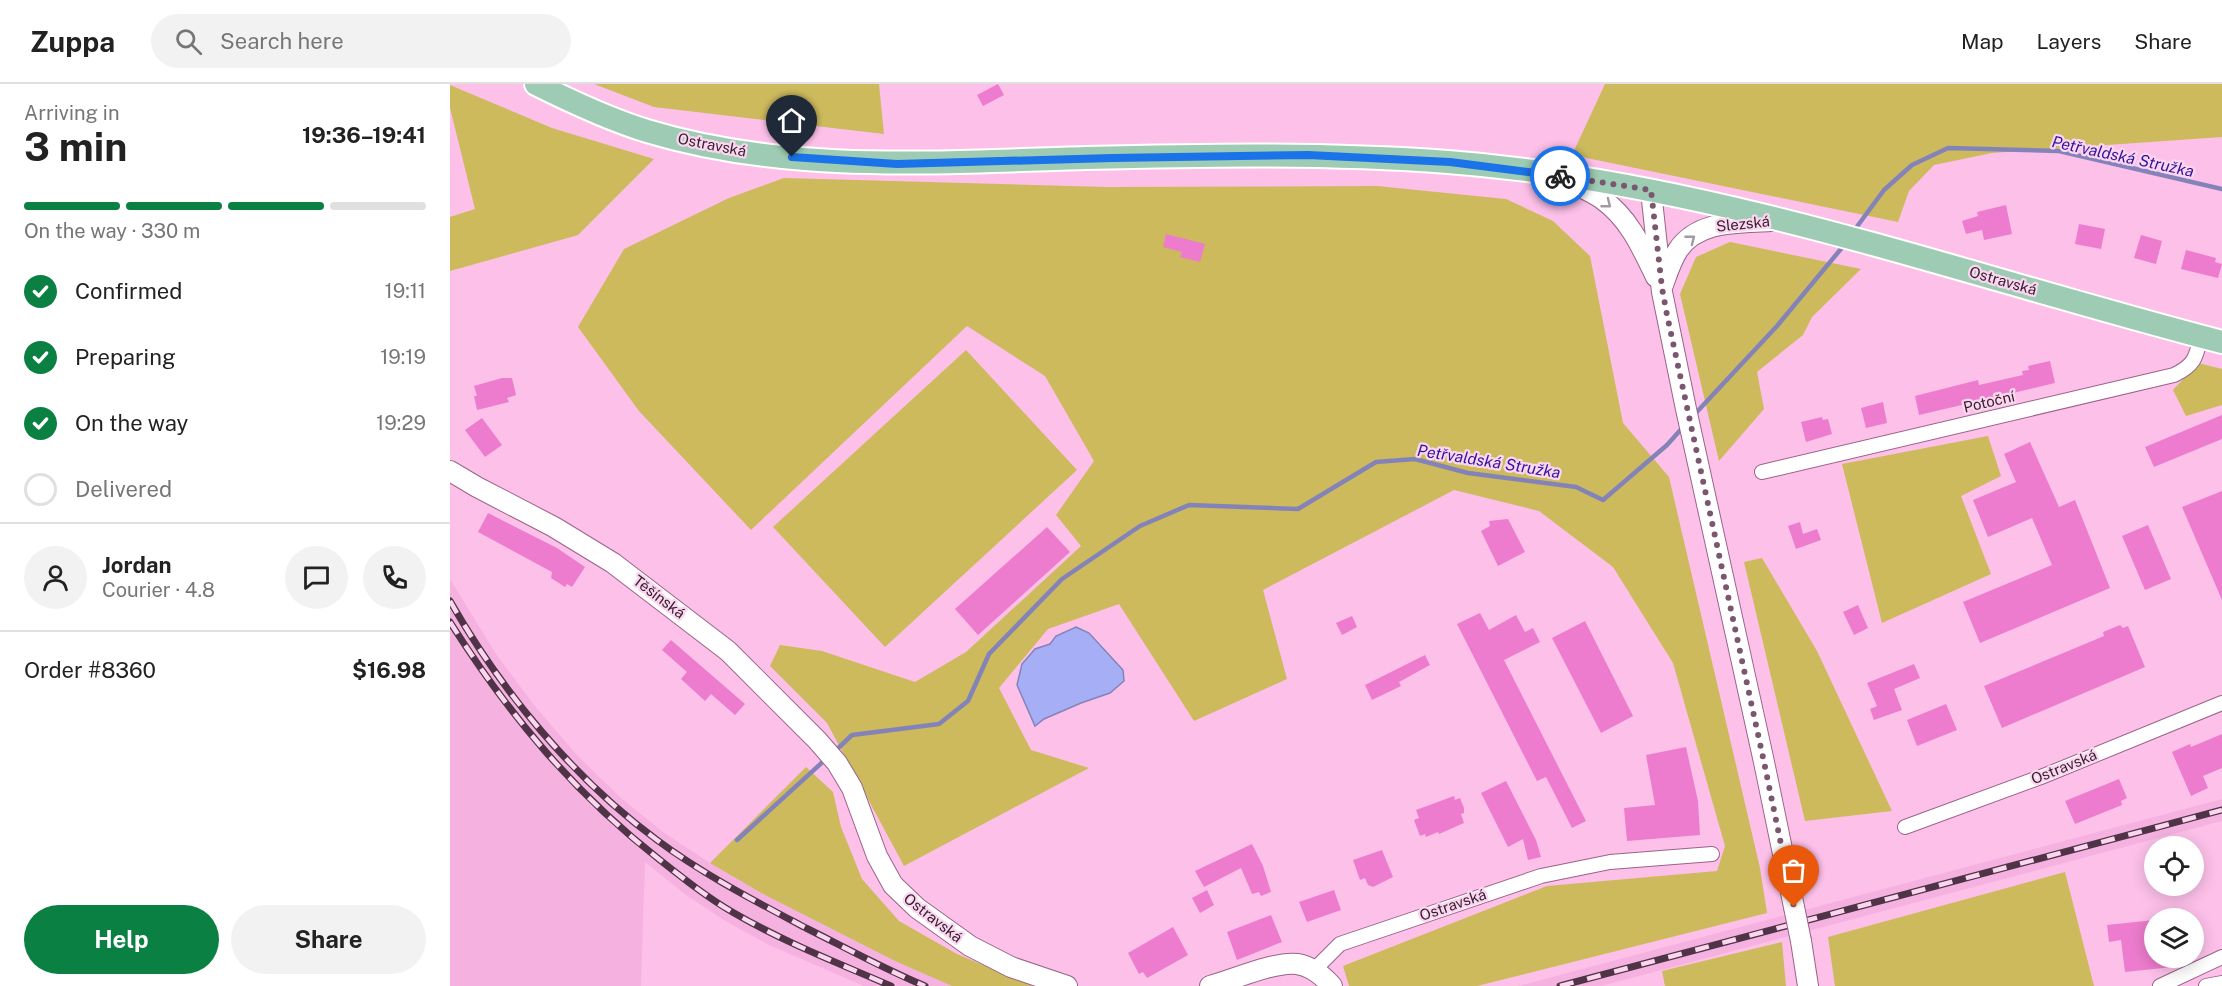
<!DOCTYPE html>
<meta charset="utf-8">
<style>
:root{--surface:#fff;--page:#f2f2f2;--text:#222;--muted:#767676;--line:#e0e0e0;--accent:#0b8043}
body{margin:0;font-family:"Public Sans",sans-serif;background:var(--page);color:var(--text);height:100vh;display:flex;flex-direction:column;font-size:22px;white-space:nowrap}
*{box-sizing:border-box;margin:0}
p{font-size:20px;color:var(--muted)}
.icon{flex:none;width:33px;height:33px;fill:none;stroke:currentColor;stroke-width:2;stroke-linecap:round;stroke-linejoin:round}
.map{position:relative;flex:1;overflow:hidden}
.details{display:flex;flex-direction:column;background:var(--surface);width:450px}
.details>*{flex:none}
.controls{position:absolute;left:1694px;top:752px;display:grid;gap:12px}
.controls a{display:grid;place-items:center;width:60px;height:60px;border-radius:50%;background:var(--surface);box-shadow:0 3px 15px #0003;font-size:30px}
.pin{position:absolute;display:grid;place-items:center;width:51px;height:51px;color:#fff;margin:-62px -26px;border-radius:50% 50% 50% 0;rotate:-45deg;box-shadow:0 0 6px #0007}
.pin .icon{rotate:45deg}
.courier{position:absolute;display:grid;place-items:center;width:60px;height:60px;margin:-30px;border:4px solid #1a73e8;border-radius:50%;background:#fff;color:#222;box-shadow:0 2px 8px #0007}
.overview em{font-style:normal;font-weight:700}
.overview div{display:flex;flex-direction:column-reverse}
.overview{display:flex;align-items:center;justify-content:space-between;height:102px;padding:0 24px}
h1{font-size:39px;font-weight:700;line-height:45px}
.bar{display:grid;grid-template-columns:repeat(4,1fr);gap:9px 6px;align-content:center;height:72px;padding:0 24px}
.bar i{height:8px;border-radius:4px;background:var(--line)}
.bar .on{background:var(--accent)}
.bar p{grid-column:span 4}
.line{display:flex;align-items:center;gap:15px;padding:0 24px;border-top:2px solid var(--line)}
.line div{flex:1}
.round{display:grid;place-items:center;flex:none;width:63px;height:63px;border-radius:32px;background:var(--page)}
ol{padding:0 24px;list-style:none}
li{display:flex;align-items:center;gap:18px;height:66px}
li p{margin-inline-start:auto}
li .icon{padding:6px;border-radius:50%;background:var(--accent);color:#fff;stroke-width:4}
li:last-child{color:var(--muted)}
li i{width:33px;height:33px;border:3px solid var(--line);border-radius:50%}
.cta{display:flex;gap:12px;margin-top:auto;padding:12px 24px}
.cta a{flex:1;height:69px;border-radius:36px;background:var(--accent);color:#fff;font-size:24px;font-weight:700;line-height:69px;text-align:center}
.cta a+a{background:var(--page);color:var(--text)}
header{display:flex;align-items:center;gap:36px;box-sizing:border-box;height:84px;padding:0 30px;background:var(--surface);border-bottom:2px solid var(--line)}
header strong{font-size:28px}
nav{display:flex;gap:33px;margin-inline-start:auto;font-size:21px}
.search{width:420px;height:54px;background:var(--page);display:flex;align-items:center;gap:15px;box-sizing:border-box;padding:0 21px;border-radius:33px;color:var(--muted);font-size:22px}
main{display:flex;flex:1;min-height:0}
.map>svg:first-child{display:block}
.built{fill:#f5b2e0}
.green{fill:#ccba5d}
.water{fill:#a6aff5;stroke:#8483b9;stroke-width:1.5}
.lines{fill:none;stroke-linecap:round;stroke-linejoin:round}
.stream{stroke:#8483b9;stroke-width:4.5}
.building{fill:#ed7cce}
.street-casing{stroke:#9a6389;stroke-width:16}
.secondary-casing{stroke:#9a6389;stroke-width:22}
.primary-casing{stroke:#fff;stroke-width:26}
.street{stroke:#fff;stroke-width:14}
.secondary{stroke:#fff;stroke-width:20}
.primary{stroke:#9ecbb3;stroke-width:22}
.rail-casing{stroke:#4f3346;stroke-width:7}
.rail{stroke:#fbd6ef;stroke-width:4.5;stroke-dasharray:14;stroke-linecap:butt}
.secondary-bridge-casing{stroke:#9a6389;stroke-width:22;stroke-linecap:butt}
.secondary-bridge{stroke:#fff;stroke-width:20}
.oneway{stroke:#a499a0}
.done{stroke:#7a566f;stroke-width:6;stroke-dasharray:0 10.8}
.route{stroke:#1a73e8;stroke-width:8}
.labels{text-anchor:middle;stroke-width:4.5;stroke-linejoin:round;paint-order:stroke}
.street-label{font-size:15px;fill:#341d2d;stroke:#fbd6ef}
.water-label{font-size:16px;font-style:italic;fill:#31149f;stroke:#fbd6ef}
</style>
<header>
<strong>Zuppa</strong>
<div class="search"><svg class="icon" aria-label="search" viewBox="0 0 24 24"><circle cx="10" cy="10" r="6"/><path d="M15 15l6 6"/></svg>Search here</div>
<nav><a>Map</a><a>Layers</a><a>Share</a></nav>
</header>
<main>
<section class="details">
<div class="overview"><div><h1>3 min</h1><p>Arriving in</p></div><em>19:36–19:41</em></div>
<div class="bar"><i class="on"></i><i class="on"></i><i class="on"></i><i></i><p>On the way · 330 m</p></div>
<ol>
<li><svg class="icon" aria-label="check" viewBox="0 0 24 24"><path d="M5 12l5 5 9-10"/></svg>Confirmed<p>19:11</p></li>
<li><svg class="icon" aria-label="check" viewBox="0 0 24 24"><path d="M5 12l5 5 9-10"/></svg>Preparing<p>19:19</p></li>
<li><svg class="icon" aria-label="check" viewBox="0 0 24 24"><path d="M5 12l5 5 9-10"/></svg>On the way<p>19:29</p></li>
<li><i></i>Delivered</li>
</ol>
<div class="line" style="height:108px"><a class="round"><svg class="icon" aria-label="person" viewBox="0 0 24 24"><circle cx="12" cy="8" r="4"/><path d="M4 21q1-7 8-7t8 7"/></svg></a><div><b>Jordan</b><p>Courier · 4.8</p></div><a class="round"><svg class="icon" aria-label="chat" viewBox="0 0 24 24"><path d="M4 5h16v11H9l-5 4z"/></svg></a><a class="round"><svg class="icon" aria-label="phone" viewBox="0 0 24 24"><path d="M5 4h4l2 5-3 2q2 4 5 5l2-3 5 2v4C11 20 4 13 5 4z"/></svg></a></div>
<div class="line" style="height:78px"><div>Order #8360</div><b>$16.98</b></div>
<div class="cta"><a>Help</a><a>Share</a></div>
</section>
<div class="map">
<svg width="1772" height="902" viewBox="0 0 1772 902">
<rect width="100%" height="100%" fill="#fdc0e9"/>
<!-- built -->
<g class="built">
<polygon points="0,495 46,570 84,621 126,670 171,714 213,748 260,779 315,811 445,877 502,902 414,902 319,861 277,838 236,811 195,778 191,902 0,902"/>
<polygon points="1772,715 1772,737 1151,902 1068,902"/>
</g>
<!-- green -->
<g class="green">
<polygon points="144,0 429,0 434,50 204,23"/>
<polygon points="1155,0 1772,0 1772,53 1542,69 1484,81 1459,107 1448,138 1122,71"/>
<polygon points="0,1 102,44 204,75 128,151 0,187 0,133 25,125 0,24"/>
<polygon points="334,94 657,103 927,102 1056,115 1103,137 1140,172 1173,339 1219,393 1310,784 1317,829 1027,902 899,902 893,882 1097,802 1267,787 1275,762 1223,579 1163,483 1089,427 1004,406 813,506 837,595 744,637 669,520 598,545 549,604 581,666 639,684 454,782 377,639 320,582 330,561 372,567 465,598 516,568 631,462 606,431 644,377 595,292 517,242 301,446 189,327 128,243 174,165 279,114"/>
<polygon points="1280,158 1411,185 1362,233 1353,251 1307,288 1314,325 1269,377 1230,210 1246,173"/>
<polygon points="516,266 627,386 435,563 323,443"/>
<polygon points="1748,279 1772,285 1772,321 1736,332 1723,306"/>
<polygon points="1538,352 1551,392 1511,412 1541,490 1432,539 1392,380"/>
<polygon points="1312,474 1367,567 1442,727 1355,737 1294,478"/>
<polygon points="356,683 383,708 391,743 412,795 449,837 507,870 583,902 502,902 445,877 315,811 260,779"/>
<polygon points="1615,788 1644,902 1385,902 1378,853"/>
<polygon points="1332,858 1336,902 1215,902 1212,887"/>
</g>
<!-- water -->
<polygon class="water" points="626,543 639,549 673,586 674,597 660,609 631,619 594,635 585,642 567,601 572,580 585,565 600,560 606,552"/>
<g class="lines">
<!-- stream -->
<g class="stream">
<polyline points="1403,148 1434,106 1462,81 1498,64 1609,67 1772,105"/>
<polyline points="1244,331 1327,242 1395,160"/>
<polyline points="383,669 402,651 489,640 518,617 539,570 612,495 690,442 739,421 848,425 926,378 965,375 1018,389 1126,403 1153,416 1217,361 1234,342"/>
<polyline points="287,756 377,674"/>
</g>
</g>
<!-- building -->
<g class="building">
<polygon points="548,0 554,11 533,22 527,11"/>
<polygon points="1556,121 1562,150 1534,156 1532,146 1516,150 1512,137 1528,132 1527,128"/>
<polygon points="1629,140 1655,145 1651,165 1625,160"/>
<polygon points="716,150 755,160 750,178 730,173 732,168 713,163"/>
<polygon points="1691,151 1712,157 1706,180 1684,174"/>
<polygon points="1736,166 1766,174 1765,178 1772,180 1768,194 1731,185"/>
<polygon points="1600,277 1605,299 1469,331 1465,312 1528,296 1529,301 1573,291 1572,287 1579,286 1578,282"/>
<polygon points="52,294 62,294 66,311 57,314 59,318 27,326 24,312 27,312 24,302"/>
<polygon points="1433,318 1437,339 1416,344 1411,324"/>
<polygon points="1772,331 1772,355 1704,383 1695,363"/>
<polygon points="1372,333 1373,336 1378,335 1382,350 1356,358 1351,338"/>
<polygon points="32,334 52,361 35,373 15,346"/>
<polygon points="1580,358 1609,423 1625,416 1660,504 1530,559 1513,518 1602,481 1582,434 1538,453 1523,416 1566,398 1554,370"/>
<polygon points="1772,407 1772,516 1732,423"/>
<polygon points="38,429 107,464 135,483 122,503 117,500 115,503 101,494 102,488 28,448"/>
<polygon points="1058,435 1075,468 1048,482 1031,447 1040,442 1039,437"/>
<polygon points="1350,438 1353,450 1367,445 1371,456 1346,465 1338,442"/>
<polygon points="1698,441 1721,495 1695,506 1672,452"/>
<polygon points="597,443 620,468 528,551 505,525"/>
<polygon points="1408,521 1418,544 1404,551 1393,528"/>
<polygon points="1030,529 1039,546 1066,531 1075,548 1083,544 1090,558 1054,576 1136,737 1122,744 1096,693 1087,697 1007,540"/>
<polygon points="902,532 907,543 892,551 886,539"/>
<polygon points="1135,537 1183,632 1151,649 1102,554"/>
<polygon points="1670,541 1673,544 1678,542 1695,583 1552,644 1534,602 1654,552 1653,548"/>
<polygon points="221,556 295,620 285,631 261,610 255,617 231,595 237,588 212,566"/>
<polygon points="975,571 980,581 949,598 951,602 922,616 915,601"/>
<polygon points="1464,580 1470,594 1444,605 1452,626 1424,636 1420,625 1427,622 1417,599"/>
<polygon points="1496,620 1507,646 1467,662 1457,636"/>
<polygon points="1772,650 1772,684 1753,692 1758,704 1741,712 1722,668 1740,660 1741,663"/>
<polygon points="1236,663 1248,717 1250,751 1177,757 1174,724 1205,721 1196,671"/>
<polygon points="1669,695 1677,714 1671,717 1672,721 1625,740 1615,717"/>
<polygon points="1056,697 1086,756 1091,773 1078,776 1073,755 1058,763 1031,709"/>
<polygon points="1004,712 1005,716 1010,714 1014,724 1014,729 1011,730 1014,739 989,750 988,748 976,753 975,750 970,752 964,736 969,734 966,726"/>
<polygon points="802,760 813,782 821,808 811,812 809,808 802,810 791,784 754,803 745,787"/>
<polygon points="932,766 943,793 923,803 918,801 915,794 910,796 903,776"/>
<polygon points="757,806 764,821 750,829 742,814"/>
<polygon points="884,806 891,826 857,838 849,818"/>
<polygon points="821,831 832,858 787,876 777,848"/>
<polygon points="1704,836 1704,873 1731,873 1732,882 1675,888 1671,856 1659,858 1657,841"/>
<polygon points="723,843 738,871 697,894 693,888 689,890 678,869"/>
</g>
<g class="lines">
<!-- street casing -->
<g class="street-casing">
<g id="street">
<path d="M 1312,388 L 1724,291 C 1745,281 1746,273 1751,252"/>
<polyline points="1455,743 1591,693 1772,619"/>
<polyline points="864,886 890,860 1091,792 1160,778 1262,770"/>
<polyline points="1710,902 1772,873"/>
<polyline points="1756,902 1772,899"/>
</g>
</g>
<!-- secondary casing -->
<g class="secondary-casing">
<g id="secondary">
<path d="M 1114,95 C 1127,102 1141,107 1152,115 C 1179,134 1192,164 1206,193"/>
<polyline points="1201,107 1212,208 1236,325 1314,678 1344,823"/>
<path d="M 1213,201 C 1217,190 1221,177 1228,166 C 1248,136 1288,139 1320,137"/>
<polyline points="0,387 27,403 104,443 163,479 278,567 367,656 387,679 402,704 427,772 443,801 467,824 520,862 561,883 617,902"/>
<polyline points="1351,857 1358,902"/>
<path d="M 760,902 C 782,896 826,877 847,880 C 861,882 873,892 882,902"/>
</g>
</g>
<!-- primary casing -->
<g class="primary-casing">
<path id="primary" d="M 86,0 C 122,18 158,35 197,47 C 339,90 489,78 635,74 C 756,71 878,69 998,78 C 1264,98 1516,192 1772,258"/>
</g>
<!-- street -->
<use href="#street" class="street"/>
<!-- secondary -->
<use href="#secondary" class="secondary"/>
<!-- primary -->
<use href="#primary" class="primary"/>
<!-- rail casing -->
<g class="rail-casing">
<g id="rail">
<path d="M 0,517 C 52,608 123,694 207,756 C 254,791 305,817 356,844 C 396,864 434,885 475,902"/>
<path d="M 0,538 C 59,631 123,708 210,776 C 234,795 258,814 284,829 C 334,858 388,879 441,902"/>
<polyline points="1110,902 1772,726"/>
</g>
</g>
<!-- rail -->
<use href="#rail" class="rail"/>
<!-- secondary-bridge casing -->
<g class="secondary-bridge-casing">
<polyline id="secondary-bridge" points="1344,823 1351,857"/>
</g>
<!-- secondary-bridge -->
<use href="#secondary-bridge" class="secondary-bridge"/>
</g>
<!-- one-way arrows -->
<defs><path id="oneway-chevron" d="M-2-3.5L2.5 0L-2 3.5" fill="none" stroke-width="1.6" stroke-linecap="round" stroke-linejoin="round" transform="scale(1.5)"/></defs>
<g class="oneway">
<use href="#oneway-chevron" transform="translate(1157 120) rotate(38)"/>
<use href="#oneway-chevron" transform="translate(1241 155) rotate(-38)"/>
</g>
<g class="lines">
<!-- done -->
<polyline class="done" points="1110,92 1201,106 1212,204 1217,231 1314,678 1344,823"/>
<!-- route -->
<polyline class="route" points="342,73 447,80 662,74 858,71 1000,78 1110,92"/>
</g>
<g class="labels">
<!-- street labels -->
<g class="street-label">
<text transform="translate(262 61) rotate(11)" y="5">Ostravská</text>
<text transform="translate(1293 140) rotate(-6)" y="5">Slezská</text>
<text transform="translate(1553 197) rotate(16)" y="5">Ostravská</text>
<text transform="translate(1539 318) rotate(-13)" y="5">Potoční</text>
<text transform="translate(209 513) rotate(37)" y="5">Těšínská</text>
<text transform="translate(1614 683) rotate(-22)" y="5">Ostravská</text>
<text transform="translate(1003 821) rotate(-19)" y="5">Ostravská</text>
<text transform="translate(483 834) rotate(38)" y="5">Ostravská</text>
</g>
<!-- water labels -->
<g class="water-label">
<text transform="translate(1673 72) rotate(12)" y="6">Petřvaldská Stružka</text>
<text transform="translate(1039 377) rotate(9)" y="6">Petřvaldská Stružka</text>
</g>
</g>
</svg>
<div class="controls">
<a><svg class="icon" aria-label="locate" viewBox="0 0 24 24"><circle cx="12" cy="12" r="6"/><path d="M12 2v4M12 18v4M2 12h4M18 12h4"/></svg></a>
<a><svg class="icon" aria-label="layers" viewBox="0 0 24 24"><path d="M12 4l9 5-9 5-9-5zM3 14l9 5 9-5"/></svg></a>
</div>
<div class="pin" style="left:1344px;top:823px;background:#ea580c"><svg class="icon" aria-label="bag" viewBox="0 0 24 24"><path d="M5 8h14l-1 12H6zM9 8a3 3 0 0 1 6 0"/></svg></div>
<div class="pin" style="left:342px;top:73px;background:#1f2937"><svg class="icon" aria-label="home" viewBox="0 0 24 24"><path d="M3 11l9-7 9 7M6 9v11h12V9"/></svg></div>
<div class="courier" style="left:1110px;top:92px"><svg class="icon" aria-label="bike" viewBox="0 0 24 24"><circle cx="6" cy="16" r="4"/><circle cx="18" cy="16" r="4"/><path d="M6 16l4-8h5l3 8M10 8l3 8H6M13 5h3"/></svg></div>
</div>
</main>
